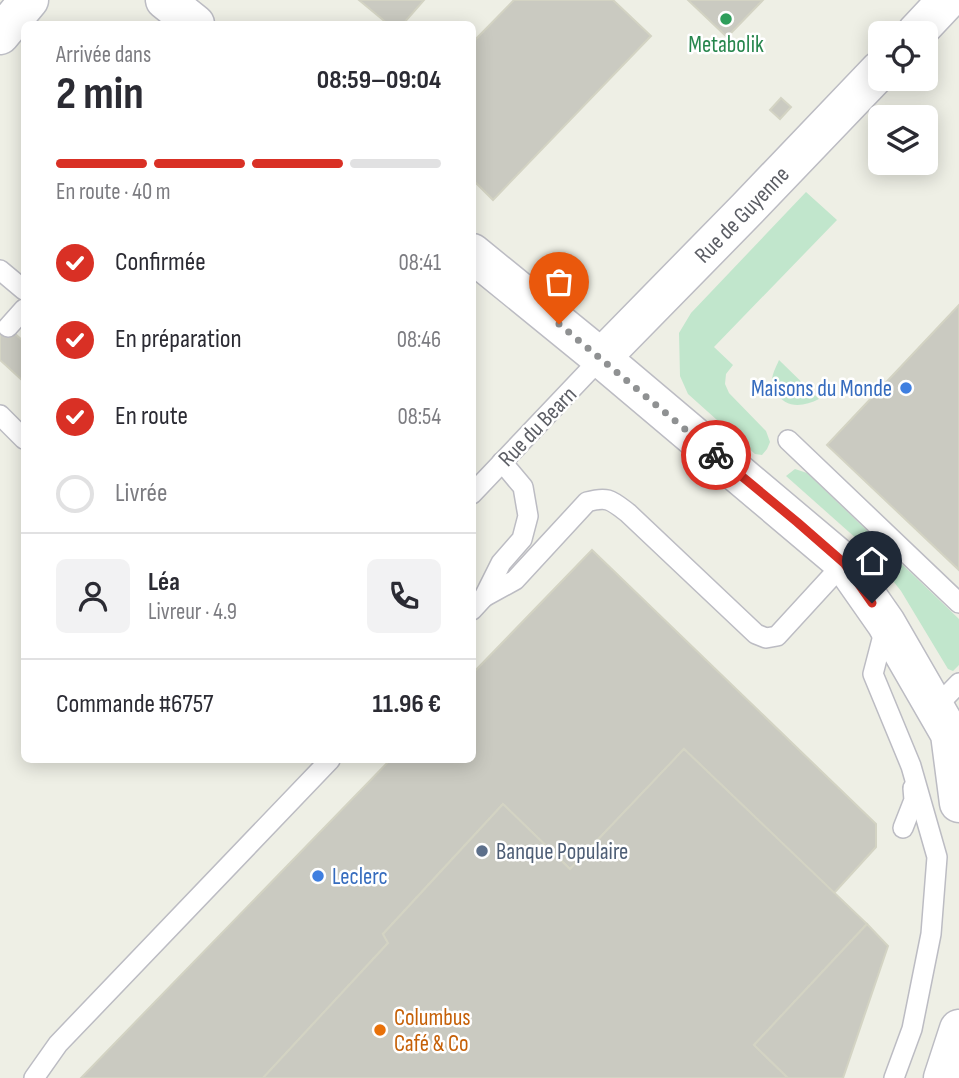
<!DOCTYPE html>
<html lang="fr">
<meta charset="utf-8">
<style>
:root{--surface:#fff;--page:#f2f2f3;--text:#2b2b33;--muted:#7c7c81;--line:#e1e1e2;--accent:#d93025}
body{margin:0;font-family:"Sofia Sans Condensed",sans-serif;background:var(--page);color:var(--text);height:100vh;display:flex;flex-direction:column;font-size:26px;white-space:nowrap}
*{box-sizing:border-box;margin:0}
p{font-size:23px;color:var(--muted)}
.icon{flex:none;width:38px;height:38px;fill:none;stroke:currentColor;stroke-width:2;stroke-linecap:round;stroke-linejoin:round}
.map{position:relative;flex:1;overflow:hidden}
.drawer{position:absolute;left:21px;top:21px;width:455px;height:742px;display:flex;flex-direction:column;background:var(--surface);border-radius:10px;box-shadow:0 4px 18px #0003}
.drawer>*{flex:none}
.buttons{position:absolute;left:868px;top:21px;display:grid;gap:14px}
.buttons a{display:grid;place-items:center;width:70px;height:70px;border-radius:10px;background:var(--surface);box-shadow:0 4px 18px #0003;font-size:35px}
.pin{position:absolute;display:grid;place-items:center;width:60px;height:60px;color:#fff;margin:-72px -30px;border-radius:50% 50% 50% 0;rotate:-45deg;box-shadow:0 0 7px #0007}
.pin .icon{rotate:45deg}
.courier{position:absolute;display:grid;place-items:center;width:70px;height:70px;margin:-35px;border:5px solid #d93025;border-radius:50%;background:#fff;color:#222;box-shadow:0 2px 9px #0007}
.overview em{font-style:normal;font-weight:700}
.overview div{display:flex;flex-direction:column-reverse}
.overview{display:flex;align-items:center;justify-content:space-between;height:119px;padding:0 35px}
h1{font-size:46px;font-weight:700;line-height:52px}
.bar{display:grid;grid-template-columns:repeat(4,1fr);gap:10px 7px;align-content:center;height:84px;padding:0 35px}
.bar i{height:9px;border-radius:5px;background:var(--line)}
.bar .current{background:var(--accent)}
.bar p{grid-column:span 4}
.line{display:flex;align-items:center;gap:18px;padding:0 35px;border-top:2px solid var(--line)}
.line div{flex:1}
.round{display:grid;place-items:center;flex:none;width:74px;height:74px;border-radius:10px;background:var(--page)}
ol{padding:0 35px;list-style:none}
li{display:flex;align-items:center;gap:21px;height:77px}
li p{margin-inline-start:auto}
li .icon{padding:7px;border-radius:50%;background:var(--accent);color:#fff;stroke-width:4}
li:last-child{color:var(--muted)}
li i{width:38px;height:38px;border:4px solid var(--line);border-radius:50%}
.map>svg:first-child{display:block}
.green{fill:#c1e6cc}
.building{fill:#cacac1;stroke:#d3d3c3;stroke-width:2}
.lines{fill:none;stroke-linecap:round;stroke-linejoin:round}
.lane-casing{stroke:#bcbcc3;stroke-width:22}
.street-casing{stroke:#bcbcc3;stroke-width:41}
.secondary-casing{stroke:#bdbec5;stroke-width:41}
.lane{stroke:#fff;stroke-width:19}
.street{stroke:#fff;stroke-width:38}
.secondary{stroke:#fff;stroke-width:38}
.done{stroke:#8f9192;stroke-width:7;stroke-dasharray:0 12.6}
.route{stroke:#d93025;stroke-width:9}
.leisure-dot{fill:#2e9e5b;stroke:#fff;stroke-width:2.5}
.shop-dot{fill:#3f7fe0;stroke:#fff;stroke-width:2.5}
.service-dot{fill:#5c6f8a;stroke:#fff;stroke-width:2.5}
.food-dot{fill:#e8710a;stroke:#fff;stroke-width:2.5}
.labels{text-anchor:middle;stroke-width:5;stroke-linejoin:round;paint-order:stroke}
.leisure-label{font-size:23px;fill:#27864d;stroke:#fff}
.street-label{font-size:23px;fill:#5c5e65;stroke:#fff}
.shop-label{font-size:23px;fill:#366cbe;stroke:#fff;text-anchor:end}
.service-label{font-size:23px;fill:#4e5e75;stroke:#fff;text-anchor:start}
.food-label{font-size:23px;fill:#c56008;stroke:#fff;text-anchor:start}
</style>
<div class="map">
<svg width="959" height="1078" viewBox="0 0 959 1078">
<rect width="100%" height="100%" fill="#eeefe5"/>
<!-- green -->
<g class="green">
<polygon points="806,192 837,220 714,347 733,365 726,374 725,384 729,393 766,431 770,442 767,449 762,455 755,454 688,394 680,376 679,333 691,313"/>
<path d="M 779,360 L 819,399 C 803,407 785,409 775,391 C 773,387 772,386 772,381 C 772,374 776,367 779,360 Z"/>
<polygon points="795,469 807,473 959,619 959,665 953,671 948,669 901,591 867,548 786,476"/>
</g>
<!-- building -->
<g class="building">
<polygon points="359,0 424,0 403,24 388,24"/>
<polygon points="514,0 613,0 651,36 493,200 472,179 472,43"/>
<polygon points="688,0 763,0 727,37"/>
<polygon points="781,98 791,107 780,119 770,110"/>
<polygon points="959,305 959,570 827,445"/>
<polygon points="0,320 24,342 24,382 0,360"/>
<polygon points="592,550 876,824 876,847 834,893 684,749 570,869 503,804 383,934 388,943 263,1078 81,1078 390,760 472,760 472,674"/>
<polygon points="684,749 867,924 754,1045 788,1078 263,1078 388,943 383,934 503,804 570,869"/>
<polygon points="867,924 888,946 843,1078 788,1078 754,1045"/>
</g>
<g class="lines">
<!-- lane casing -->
<g class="lane-casing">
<g id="lane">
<polyline points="0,270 24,290"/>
<polyline points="8,327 24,309"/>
<polyline points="0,415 24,439"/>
<polyline points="788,440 959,603"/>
<polyline points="472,494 601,358"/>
<path d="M 484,597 L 515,580 L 587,502 C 608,496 611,500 628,513 L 756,634 L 766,638 L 777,636 L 844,563"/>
<polyline points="472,610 484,597 501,563 522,539 528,516 523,487 502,462"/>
<polyline points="886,624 873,674 911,766 937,857 931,934 912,1029 894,1078"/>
<polyline points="935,708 959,683"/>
<polyline points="903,828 914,800 913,788"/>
<polyline points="34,1078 58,1044 330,760"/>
</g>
</g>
<!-- street casing -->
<g class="street-casing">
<g id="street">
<polyline points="165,0 195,24"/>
<polyline points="916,33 947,0"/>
<polyline points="472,253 601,358 844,563 886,623 950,734 959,803"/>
<path id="s1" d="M 601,358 L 748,208 L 880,70"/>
<polyline points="943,1078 959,1029"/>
</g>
</g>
<!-- secondary casing -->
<g class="secondary-casing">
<polyline id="secondary" points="0,35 29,0"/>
</g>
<!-- lane -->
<use href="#lane" class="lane"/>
<!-- street -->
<use href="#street" class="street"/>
<!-- secondary -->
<use href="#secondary" class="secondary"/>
</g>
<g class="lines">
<!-- done -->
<polyline class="done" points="559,324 716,455"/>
<!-- route -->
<polyline class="route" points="716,455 797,522 844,563 872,603"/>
</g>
<!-- markers -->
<circle class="leisure-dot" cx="726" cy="19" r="7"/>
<g class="shop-dot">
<circle cx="906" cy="388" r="7"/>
<circle cx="318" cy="876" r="7"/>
</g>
<circle class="service-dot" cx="482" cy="851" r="7"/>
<circle class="food-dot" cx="380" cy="1030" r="7"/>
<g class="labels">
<!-- leisure labels -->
<g class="leisure-label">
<text x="726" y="52">Metabolik</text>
</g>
<!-- street labels -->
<g class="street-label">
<text dy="8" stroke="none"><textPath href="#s1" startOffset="201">Rue de Guyenne</textPath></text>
<text transform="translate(537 426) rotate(-46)" y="8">Rue du Bearn</text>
</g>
<!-- shop labels -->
<g class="shop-label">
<text x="892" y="396">Maisons du Monde</text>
<text x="332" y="884" text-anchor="start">Leclerc</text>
</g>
<!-- service labels -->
<g class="service-label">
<text x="496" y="859">Banque Populaire</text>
</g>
<!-- food labels -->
<g class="food-label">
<text x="394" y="1025">Columbus<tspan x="394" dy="26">Café &amp; Co</tspan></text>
</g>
</g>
</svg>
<div class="buttons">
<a><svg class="icon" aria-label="locate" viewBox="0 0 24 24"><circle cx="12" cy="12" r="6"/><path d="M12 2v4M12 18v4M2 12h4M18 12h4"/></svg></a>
<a><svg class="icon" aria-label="layers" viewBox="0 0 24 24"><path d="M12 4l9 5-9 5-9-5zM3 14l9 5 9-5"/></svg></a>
</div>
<div class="pin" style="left:559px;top:324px;background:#ea580c"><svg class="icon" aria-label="bag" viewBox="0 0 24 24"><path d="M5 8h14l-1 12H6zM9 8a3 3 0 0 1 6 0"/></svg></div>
<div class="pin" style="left:872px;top:603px;background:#1f2937"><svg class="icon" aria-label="home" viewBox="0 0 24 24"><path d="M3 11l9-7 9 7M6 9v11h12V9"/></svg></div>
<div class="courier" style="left:716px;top:455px"><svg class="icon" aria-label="bike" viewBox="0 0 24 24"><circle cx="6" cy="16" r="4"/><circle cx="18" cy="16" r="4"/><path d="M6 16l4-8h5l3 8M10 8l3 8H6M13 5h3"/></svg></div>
<section class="drawer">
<div class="overview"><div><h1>2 min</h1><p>Arrivée dans</p></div><em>08:59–09:04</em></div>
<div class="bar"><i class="current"></i><i class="current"></i><i class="current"></i><i></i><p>En route · 40 m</p></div>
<ol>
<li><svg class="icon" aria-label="check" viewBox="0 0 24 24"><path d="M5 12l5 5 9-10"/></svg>Confirmée<p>08:41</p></li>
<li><svg class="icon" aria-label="check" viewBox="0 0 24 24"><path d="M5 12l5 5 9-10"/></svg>En préparation<p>08:46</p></li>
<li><svg class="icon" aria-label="check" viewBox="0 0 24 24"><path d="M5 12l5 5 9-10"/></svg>En route<p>08:54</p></li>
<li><i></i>Livrée</li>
</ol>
<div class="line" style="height:126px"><a class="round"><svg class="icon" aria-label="person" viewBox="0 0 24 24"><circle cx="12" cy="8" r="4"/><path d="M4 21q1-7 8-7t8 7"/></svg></a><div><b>Léa</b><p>Livreur · 4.9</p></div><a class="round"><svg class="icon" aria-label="phone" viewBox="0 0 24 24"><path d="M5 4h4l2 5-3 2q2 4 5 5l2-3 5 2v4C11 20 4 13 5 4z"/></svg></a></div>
<div class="line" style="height:91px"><div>Commande #6757</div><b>11.96 €</b></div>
</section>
</div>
